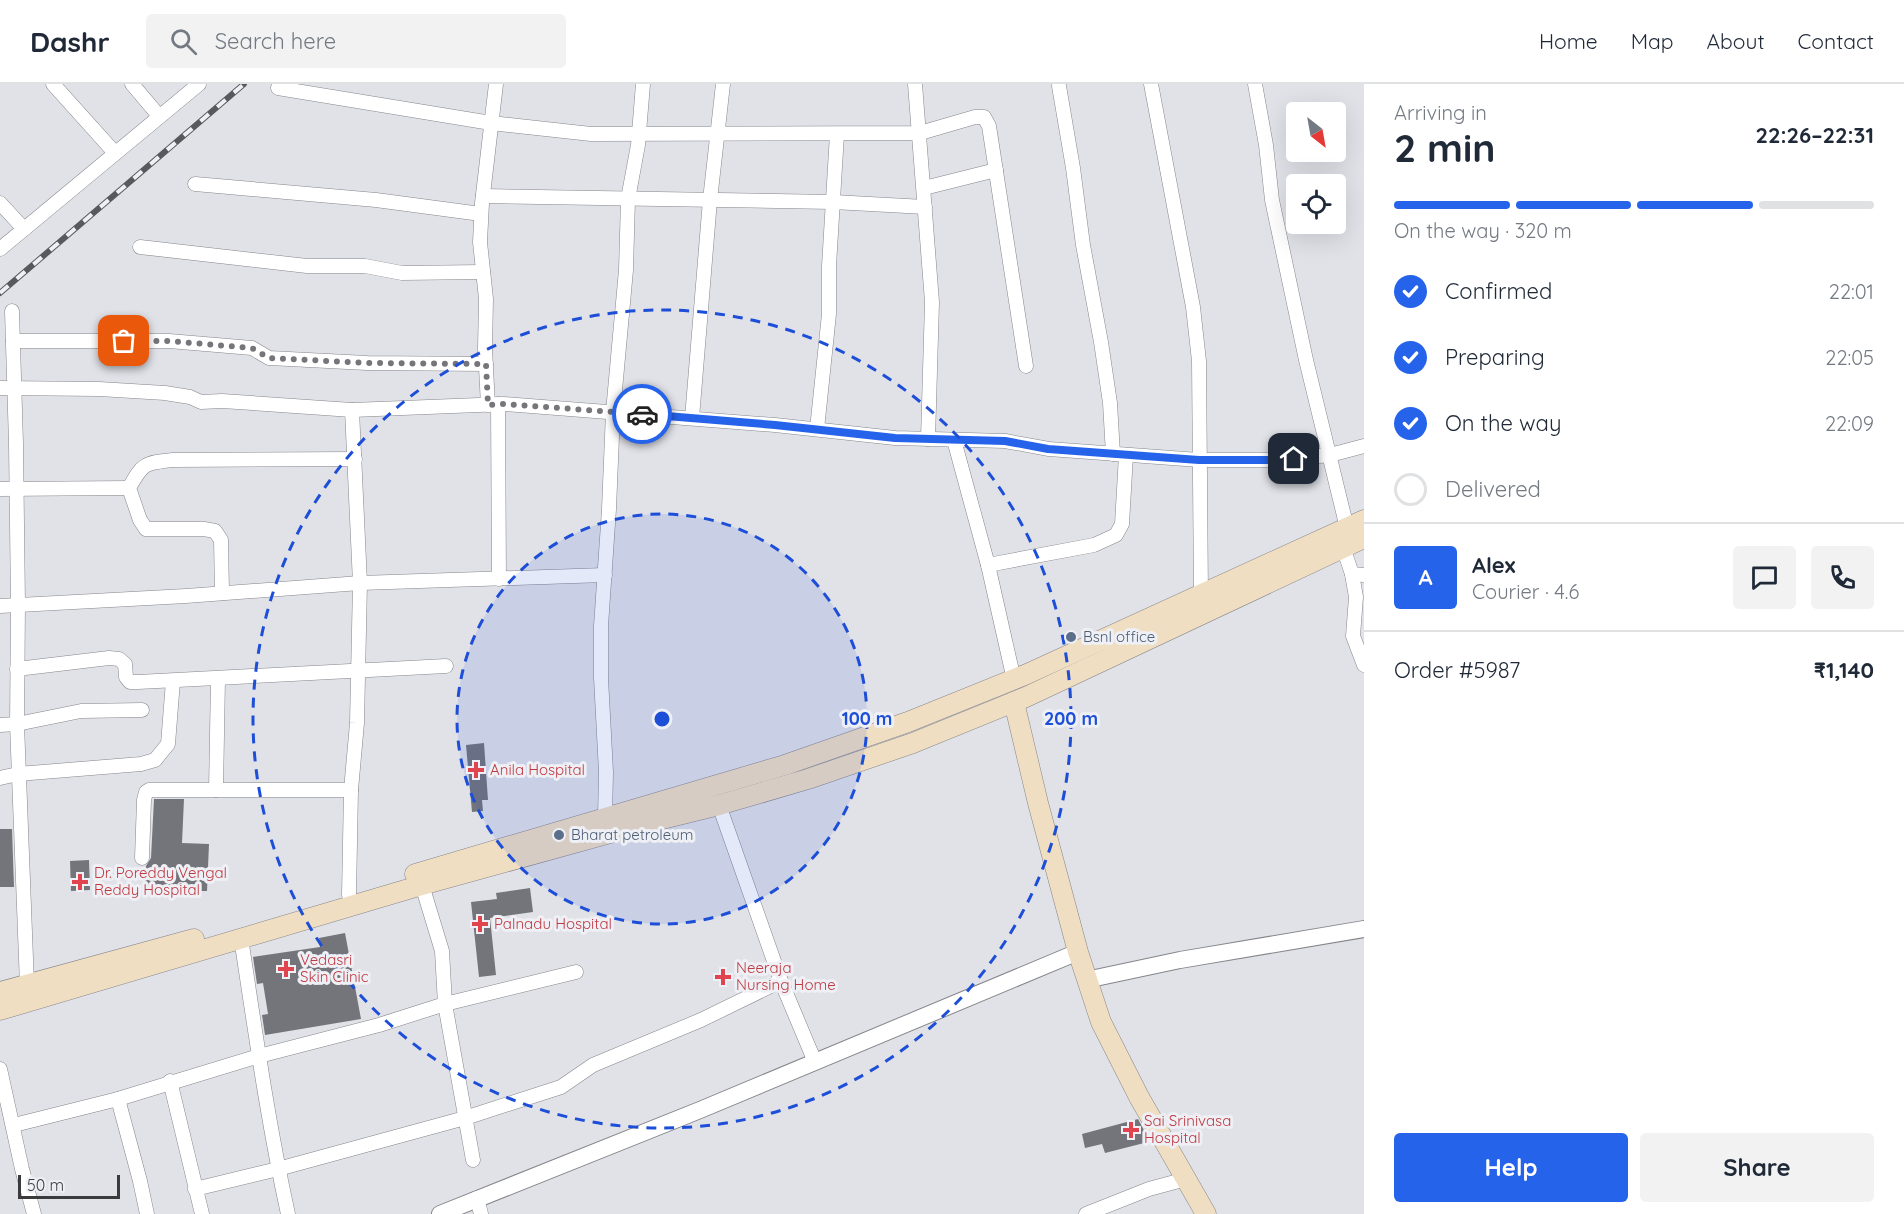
<!DOCTYPE html>
<meta charset="utf-8">
<style>
:root{--surface:#fff;--page:#f2f2f3;--text:#1f2937;--muted:#747a83;--line:#e0e1e3;--accent:#2563eb}
body{margin:0;font-family:Quicksand,sans-serif;background:var(--page);color:var(--text);height:100vh;display:flex;flex-direction:column;font-size:22px;white-space:nowrap}
*{box-sizing:border-box;margin:0}
p{font-size:20px;color:var(--muted)}
.icon{flex:none;width:33px;height:33px;fill:none;stroke:currentColor;stroke-width:2;stroke-linecap:round;stroke-linejoin:round}
.map{position:relative;flex:1;overflow:hidden}
.sheet{display:flex;flex-direction:column;background:var(--surface);width:540px}
.sheet>*{flex:none}
.needle{width:39px;rotate:149deg}
.tools{position:absolute;left:1286px;top:18px;display:grid;gap:12px}
.tools a{display:grid;place-items:center;width:60px;height:60px;border-radius:6px;background:var(--surface);box-shadow:0 6px 24px #0002;font-size:30px}
.scale{position:absolute;left:18px;bottom:15px;width:102px;box-sizing:border-box;padding-left:6px;border:3px solid #3b3b3e;border-top:0;font-size:16px;line-height:21px;white-space:nowrap;color:#3b3b3e;-webkit-text-stroke:4px #eef0f5;paint-order:stroke}
.pin{position:absolute;display:grid;place-items:center;width:51px;height:51px;color:#fff;margin:-26px;border-radius:12px;box-shadow:0 3px 9px #0006}
.courier{position:absolute;display:grid;place-items:center;width:60px;height:60px;margin:-30px;border:4px solid #2563eb;border-radius:50%;background:#fff;color:#222;box-shadow:0 2px 8px #0007}
.head em{font-style:normal;font-weight:700}
.head div{display:flex;flex-direction:column-reverse}
.head{display:flex;align-items:center;justify-content:space-between;height:102px;padding:0 30px}
h1{font-size:39px;font-weight:700;line-height:45px}
.bar{display:grid;grid-template-columns:repeat(4,1fr);gap:9px 6px;align-content:center;height:72px;padding:0 30px}
.bar i{height:8px;border-radius:4px;background:var(--line)}
.bar .on{background:var(--accent)}
.bar p{grid-column:span 4}
.line{display:flex;align-items:center;gap:15px;padding:0 30px;border-top:2px solid var(--line)}
.line div{flex:1}
.round{display:grid;place-items:center;flex:none;width:63px;height:63px;border-radius:6px;background:var(--page)}
ol{padding:0 30px;list-style:none}
li{display:flex;align-items:center;gap:18px;height:66px}
li p{margin-inline-start:auto}
li .icon{padding:6px;border-radius:50%;background:var(--accent);color:#fff;stroke-width:4}
li:last-child{color:var(--muted)}
li i{width:33px;height:33px;border:3px solid var(--line);border-radius:50%}
.action{display:flex;gap:12px;margin-top:auto;padding:12px 30px}
.action a{flex:1;height:69px;border-radius:6px;background:var(--accent);color:#fff;font-size:24px;font-weight:700;line-height:69px;text-align:center}
.action a+a{background:var(--page);color:var(--text)}
header{display:flex;align-items:center;gap:36px;box-sizing:border-box;height:84px;padding:0 30px;background:var(--surface);border-bottom:2px solid var(--line)}
header strong{font-size:28px}
nav{display:flex;gap:33px;margin-inline-start:auto;font-size:21px}
.search{width:420px;height:54px;background:var(--page);display:flex;align-items:center;gap:15px;box-sizing:border-box;padding:0 21px;border-radius:6px;color:var(--muted);font-size:22px}
main{display:flex;flex:1;min-height:0}
.map>svg:first-child{display:block}
.building{fill:#73757a}
.lines{fill:none;stroke-linecap:round;stroke-linejoin:round}
.minor-casing{stroke:#85868b;stroke-width:15}
.tertiary-casing{stroke:#85868b;stroke-width:18}
.secondary-casing{stroke:#85868b;stroke-width:21}
.minor{stroke:#fff;stroke-width:14}
.tertiary{stroke:#fff;stroke-width:16}
.secondary{stroke:#f0dec2;stroke-width:20}
.rail-casing{stroke:#58595c;stroke-width:6}
.rail{stroke:#eef0f5;stroke-width:4;stroke-dasharray:11;stroke-linecap:butt}
.done{stroke:#75757a;stroke-width:6;stroke-dasharray:0 10.8}
.route{stroke:#2563eb;stroke-width:8}
.ring{fill:none;stroke:#1d4ed8;stroke-width:3;stroke-dasharray:10 8}
.service-dot{fill:#5c6f8a;stroke:#eef0f5;stroke-width:2}
.health-dot{fill:#e0444e;stroke:#eef0f5;stroke-width:2}
.labels{text-anchor:middle;stroke-width:6;stroke-linejoin:round;paint-order:stroke}
.service-label{font-size:15px;fill:#4e5e75;stroke:#eef0f5;text-anchor:start}
.health-label{font-size:15px;fill:#be3a42;stroke:#eef0f5;text-anchor:start}
.centre{fill:#1d4ed8;stroke:#eef0f5;stroke-width:3}
.ring-label{font-size:18px;text-anchor:middle;font-weight:bold;fill:#1d4ed8;stroke:#eef0f5;stroke-width:6;stroke-linejoin:round;paint-order:stroke}
</style>
<header>
<strong>Dashr</strong>
<div class="search"><svg class="icon" aria-label="search" viewBox="0 0 24 24"><circle cx="10" cy="10" r="6"/><path d="M15 15l6 6"/></svg>Search here</div>
<nav><a>Home</a><a>Map</a><a>About</a><a>Contact</a></nav>
</header>
<main>
<div class="map">
<svg width="1364" height="1130" viewBox="0 0 1364 1130">
<rect width="100%" height="100%" fill="#e1e2e8"/>
<!-- building -->
<g class="building">
<polygon points="484,659 488,716 482,716 483,727 472,728 466,661"/>
<polygon points="154,715 184,715 182,759 209,760 207,807 145,807 146,782 151,774"/>
<polygon points="0,745 12,745 14,803 0,803"/>
<polygon points="89,776 90,806 71,807 70,777"/>
<polygon points="530,804 533,828 490,834 496,891 479,893 471,818 497,815 496,809"/>
<polygon points="345,849 361,935 265,951 262,931 268,930 263,899 257,900 253,873 320,863 319,854"/>
<polygon points="1138,1035 1146,1050 1148,1058 1105,1069 1102,1060 1085,1064 1082,1050"/>
</g>
<g class="lines">
<!-- minor casing -->
<g class="minor-casing">
<g id="minor">
<polyline points="53,0 115,69"/>
<polyline points="132,0 159,32"/>
<polyline points="915,0 932,218 928,355"/>
<polyline points="1151,0 1193,223 1199,277 1201,512"/>
<polyline points="1255,0 1266,61 1272,116 1306,276 1347,444"/>
<polyline points="1059,2 1073,84 1083,161 1101,258 1110,319 1113,370"/>
<polyline points="278,4 491,39 591,50 920,49 975,33 984,33 989,42 1026,282"/>
<polyline points="195,100 376,116 481,130"/>
<polyline points="924,104 996,86"/>
<polyline points="483,112 833,118 925,123"/>
<polyline points="0,119 24,145"/>
<polyline points="140,163 307,182 365,182 402,189 483,188"/>
<polyline points="0,165 199,0"/>
<polyline points="12,227 16,360 18,521 17,640 27,901"/>
<polyline points="13,257 169,257 252,264 269,274 367,279 486,280"/>
<polyline points="0,304 99,305 165,309 190,313 201,318 222,317 352,326 504,320 775,341 895,354 1005,357 1049,365 1199,376 1276,376 1330,371 1364,362"/>
<polyline points="498,320 499,495"/>
<polyline points="488,321 485,265 486,215 480,158 482,119 496,0"/>
<polyline points="692,334 710,116 723,0"/>
<polyline points="817,345 829,230 829,182 837,50"/>
<polyline points="954,356 988,481 1014,596"/>
<polyline points="0,405 129,404"/>
<polyline points="1343,463 1352,490 1364,491"/>
<polyline points="988,481 1094,461 1116,451 1122,440 1126,371"/>
<polyline points="1352,490 1356,513 1353,552 1364,581"/>
<path d="M 222,509 L 221,456 L 215,447 L 204,445 L 146,445 L 140,436 L 129,404 C 143,379 144,379 173,376 L 355,375"/>
<polyline points="0,522 186,512 360,499 605,491"/>
<polyline points="17,585 109,574 119,575 125,580 126,593 130,598 138,598 446,582"/>
<polyline points="0,641 17,640 81,627 142,626"/>
<polyline points="0,694 18,690 141,680 155,676 168,660 173,597"/>
<polyline points="216,706 218,595"/>
<polyline points="719,721 781,897 815,978"/>
<polyline points="605,734 606,688 601,594 601,542 609,425 613,328 626,186 628,115 638,61 643,0"/>
<polyline points="142,774 144,716 146,708 149,706 351,706"/>
<polyline points="422,801 442,867 445,920 473,1076"/>
<polyline points="349,811 351,706 357,639 360,499 352,326"/>
<path d="M 241,854 C 255,946 268,1039 288,1130"/>
<polyline points="0,985 22,1085 34,1130"/>
<polyline points="170,997 202,1130"/>
<polyline points="118,1015 140,1097 147,1130"/>
<polyline points="14,1041 118,1015 259,972 379,941 445,920 576,888"/>
<polyline points="195,1105 278,1085 465,1034 561,1003 593,981 701,936 781,897"/>
<polyline points="477,1114 481,1130"/>
<polyline points="1086,1130 1149,1105 1186,1095"/>
</g>
</g>
<!-- tertiary casing -->
<g class="tertiary-casing">
<g id="tertiary">
<polyline points="1086,896 1180,876 1364,845"/>
<polyline points="440,1130 700,1026 1078,868"/>
</g>
</g>
<!-- secondary casing -->
<g class="secondary-casing">
<g id="secondary">
<polyline points="1014,618 1038,719 1078,868 1101,938 1139,1013 1206,1130"/>
<polyline points="415,790 785,681 908,638 1027,590 1364,436"/>
<polyline points="0,908 194,855"/>
<polyline points="0,926 422,801 650,738 719,721 808,695 913,659 1026,613 1364,454"/>
</g>
</g>
<!-- minor -->
<use href="#minor" class="minor"/>
<!-- tertiary -->
<use href="#tertiary" class="tertiary"/>
<!-- secondary -->
<use href="#secondary" class="secondary"/>
<!-- rail casing -->
<g class="rail-casing">
<polyline id="rail" points="0,209 244,0"/>
</g>
<!-- rail -->
<use href="#rail" class="rail"/>
</g>
<g class="lines">
<!-- done -->
<polyline class="done" points="124,257 169,257 252,264 269,274 367,279 486,280 488,321 504,320 642,330"/>
<!-- route -->
<polyline class="route" points="642,330 775,341 895,354 1005,357 1048,365 1199,376 1276,376 1294,375"/>
</g>
<!-- distance rings -->
<circle cx="662" cy="635" r="205" fill="#1d4ed8" fill-opacity=".12"/>
<g class="ring">
<circle cx="662" cy="635" r="205"/>
<circle cx="662" cy="635" r="409"/>
</g>
<!-- markers -->
<g class="service-dot">
<circle cx="1071" cy="553" r="6"/>
<circle cx="559" cy="751" r="6"/>
</g>
<g class="health-dot">
<path d="M473 677h6v6h6v6h-6v6h-6v-6h-6v-6h6z"/>
<path d="M77 789h6v6h6v6h-6v6h-6v-6h-6v-6h6z"/>
<path d="M477 831h6v6h6v6h-6v6h-6v-6h-6v-6h6z"/>
<path d="M283 876h6v6h6v6h-6v6h-6v-6h-6v-6h6z"/>
<path d="M720 884h6v6h6v6h-6v6h-6v-6h-6v-6h6z"/>
<path d="M1128 1037h6v6h6v6h-6v6h-6v-6h-6v-6h6z"/>
</g>
<g class="labels">
<!-- service labels -->
<g class="service-label">
<text x="1083" y="558">Bsnl office</text>
<text x="571" y="756">Bharat petroleum</text>
</g>
<!-- health labels -->
<g class="health-label">
<text x="490" y="691">Anila Hospital</text>
<text x="94" y="794">Dr. Poreddy Vengal<tspan x="94" dy="17">Reddy Hospital</tspan></text>
<text x="494" y="845">Palnadu Hospital</text>
<text x="300" y="881">Vedasri<tspan x="300" dy="17">Skin Clinic</tspan></text>
<text x="736" y="889">Neeraja<tspan x="736" dy="17">Nursing Home</tspan></text>
<text x="1144" y="1042">Sai Srinivasa<tspan x="1144" dy="17">Hospital</tspan></text>
</g>
</g>
<circle cx="662" cy="635" r="9" class="centre"/>
<g class="ring-label">
<text x="867" y="641">100 m</text>
<text x="1071" y="641">200 m</text>
</g>
</svg>
<div class="tools">
<a><svg class="needle" viewBox="-14 -14 28 28"><path d="M0-13l5 13h-10z" fill="#e53935"/><path d="M0 13l5-13h-10z" fill="#747a83"/></svg></a>
<a><svg class="icon" aria-label="locate" viewBox="0 0 24 24"><circle cx="12" cy="12" r="6"/><path d="M12 2v4M12 18v4M2 12h4M18 12h4"/></svg></a>
</div>
<div class="scale">50 m</div>
<div class="pin" style="left:124px;top:257px;background:#ea580c"><svg class="icon" aria-label="bag" viewBox="0 0 24 24"><path d="M5 8h14l-1 12H6zM9 8a3 3 0 0 1 6 0"/></svg></div>
<div class="pin" style="left:1294px;top:375px;background:#1f2937"><svg class="icon" aria-label="home" viewBox="0 0 24 24"><path d="M3 11l9-7 9 7M6 9v11h12V9"/></svg></div>
<div class="courier" style="left:642px;top:330px"><svg class="icon" aria-label="car" viewBox="0 0 24 24"><path d="M5 17H2v-5l4-1 3-4h7l3 4 3 1v5h-3M9 17h6M6 11h13"/><circle cx="7" cy="17" r="2"/><circle cx="17" cy="17" r="2"/></svg></div>
</div>
<section class="sheet">
<div class="head"><div><h1>2 min</h1><p>Arriving in</p></div><em>22:26–22:31</em></div>
<div class="bar"><i class="on"></i><i class="on"></i><i class="on"></i><i></i><p>On the way · 320 m</p></div>
<ol>
<li><svg class="icon" aria-label="check" viewBox="0 0 24 24"><path d="M5 12l5 5 9-10"/></svg>Confirmed<p>22:01</p></li>
<li><svg class="icon" aria-label="check" viewBox="0 0 24 24"><path d="M5 12l5 5 9-10"/></svg>Preparing<p>22:05</p></li>
<li><svg class="icon" aria-label="check" viewBox="0 0 24 24"><path d="M5 12l5 5 9-10"/></svg>On the way<p>22:09</p></li>
<li><i></i>Delivered</li>
</ol>
<div class="line" style="height:108px"><b class="round" style="background:var(--accent);color:#fff">A</b><div><b>Alex</b><p>Courier · 4.6</p></div><a class="round"><svg class="icon" aria-label="chat" viewBox="0 0 24 24"><path d="M4 5h16v11H9l-5 4z"/></svg></a><a class="round"><svg class="icon" aria-label="phone" viewBox="0 0 24 24"><path d="M5 4h4l2 5-3 2q2 4 5 5l2-3 5 2v4C11 20 4 13 5 4z"/></svg></a></div>
<div class="line" style="height:78px"><div>Order #5987</div><b>₹1,140</b></div>
<div class="action"><a>Help</a><a>Share</a></div>
</section>
</main>
